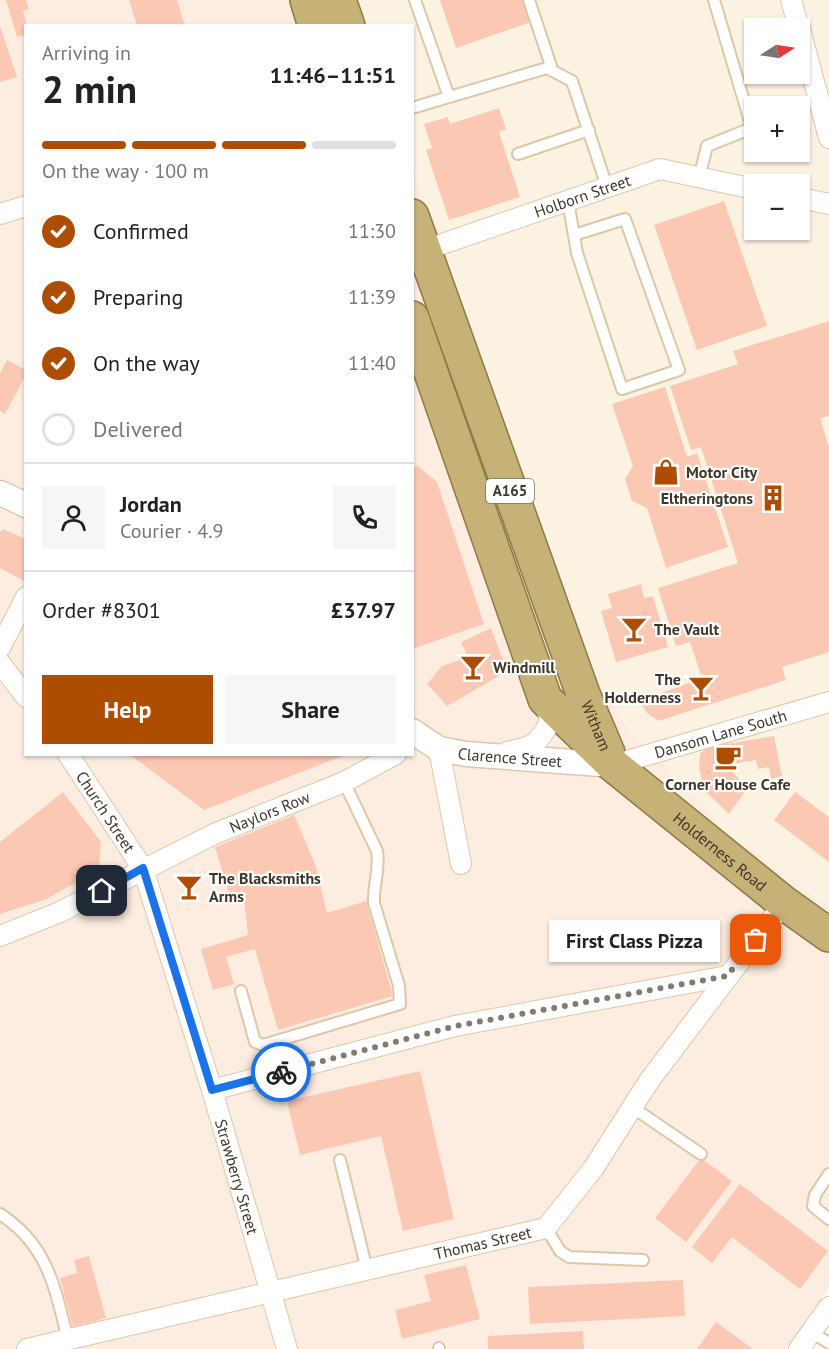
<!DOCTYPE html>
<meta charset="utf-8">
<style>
:root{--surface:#fff;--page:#f6f6f6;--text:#222;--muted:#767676;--line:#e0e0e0;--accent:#ad4d00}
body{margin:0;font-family:"PT Sans",sans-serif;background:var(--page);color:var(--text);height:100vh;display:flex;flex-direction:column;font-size:22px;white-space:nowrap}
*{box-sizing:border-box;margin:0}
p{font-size:20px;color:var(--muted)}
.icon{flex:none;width:33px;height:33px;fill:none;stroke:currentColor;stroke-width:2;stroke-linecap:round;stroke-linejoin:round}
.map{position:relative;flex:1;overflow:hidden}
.sheet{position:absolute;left:24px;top:24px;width:390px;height:732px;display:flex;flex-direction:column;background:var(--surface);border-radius:0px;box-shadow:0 2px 4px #0004}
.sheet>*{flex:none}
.needle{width:39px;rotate:78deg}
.tools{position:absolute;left:744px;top:18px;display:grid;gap:12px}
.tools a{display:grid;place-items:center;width:66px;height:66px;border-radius:0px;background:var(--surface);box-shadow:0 2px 4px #0004;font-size:30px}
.pin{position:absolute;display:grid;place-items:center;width:51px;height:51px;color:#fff;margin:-26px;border-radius:12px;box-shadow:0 3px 9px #0006}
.courier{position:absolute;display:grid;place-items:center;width:60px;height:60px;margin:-30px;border:4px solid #1a73e8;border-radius:50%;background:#fff;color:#222;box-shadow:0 2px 8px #0007}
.bubble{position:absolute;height:42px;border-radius:0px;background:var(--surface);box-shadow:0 2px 4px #0004;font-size:20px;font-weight:700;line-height:42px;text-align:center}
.overview em{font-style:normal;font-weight:700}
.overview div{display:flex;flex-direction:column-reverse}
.overview{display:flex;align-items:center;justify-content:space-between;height:102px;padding:0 18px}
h1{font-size:39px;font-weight:700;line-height:45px}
.bar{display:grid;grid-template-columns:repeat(4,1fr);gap:9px 6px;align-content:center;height:72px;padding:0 18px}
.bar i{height:8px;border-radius:4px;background:var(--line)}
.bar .active{background:var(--accent)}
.bar p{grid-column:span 4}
.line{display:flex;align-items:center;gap:15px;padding:0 18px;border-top:2px solid var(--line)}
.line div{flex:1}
.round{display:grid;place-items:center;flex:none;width:63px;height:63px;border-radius:0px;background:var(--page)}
ol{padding:0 18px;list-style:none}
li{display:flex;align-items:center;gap:18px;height:66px}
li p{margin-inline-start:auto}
li .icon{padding:6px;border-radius:50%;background:var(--accent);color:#fff;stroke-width:4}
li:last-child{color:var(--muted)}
li i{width:33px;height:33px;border:3px solid var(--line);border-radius:50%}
.button{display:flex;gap:12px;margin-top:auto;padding:12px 18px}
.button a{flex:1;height:69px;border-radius:0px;background:var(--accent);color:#fff;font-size:24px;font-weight:700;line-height:69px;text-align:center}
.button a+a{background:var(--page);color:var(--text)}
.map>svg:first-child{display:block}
.commercial{fill:#fdede0}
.built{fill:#fcf2e2;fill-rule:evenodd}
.building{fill:#fbc8b3}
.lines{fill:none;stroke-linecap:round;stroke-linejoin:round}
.service-casing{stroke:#dcc8a8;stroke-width:14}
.minor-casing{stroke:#dcc8a8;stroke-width:22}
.tertiary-casing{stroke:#dcc8a8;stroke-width:27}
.trunk-casing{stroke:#8d7a45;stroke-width:36}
.service{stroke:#fff;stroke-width:10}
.minor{stroke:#fff;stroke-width:20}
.tertiary{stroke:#fff;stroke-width:24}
.trunk{stroke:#c6b276;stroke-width:33}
.done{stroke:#827b70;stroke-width:6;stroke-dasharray:0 10.8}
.route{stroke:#1a73e8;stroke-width:8}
.labels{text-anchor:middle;stroke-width:4.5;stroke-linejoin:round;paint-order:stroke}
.shield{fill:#fff;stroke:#79736a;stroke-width:1.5}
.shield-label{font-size:15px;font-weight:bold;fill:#3f372a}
.street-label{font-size:16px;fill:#3f372a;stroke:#fff}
.poi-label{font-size:16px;font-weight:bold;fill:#3f372a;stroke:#fff;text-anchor:start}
</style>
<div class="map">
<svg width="829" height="1349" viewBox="0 0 829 1349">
<rect width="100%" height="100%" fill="#fefaf3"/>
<!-- commercial -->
<polygon class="commercial" points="0,0 354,0 363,25 26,26 26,754 412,754 413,171 459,305 723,827 829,907 829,1288 786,1349 0,1349"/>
<!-- built -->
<path class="built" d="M 354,0 L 829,0 L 829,907 L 723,827 L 628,728 L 594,678 L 413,171 L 412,26 L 363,25 ZM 754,28 L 800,28 L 800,74 L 754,74 ZM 754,106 L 800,106 L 800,152 L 754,152 ZM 754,184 L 800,184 L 800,230 L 754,230 Z"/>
<!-- building -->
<g class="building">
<polygon points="6,0 26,0 29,9 23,11 27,26 26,35 17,37"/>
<polygon points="129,0 177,0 185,26 137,26"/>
<polygon points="440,0 524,0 531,22 456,48"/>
<polygon points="0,26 17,77 0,82"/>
<polygon points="499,108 506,129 499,132 520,197 449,220 426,150 432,148 424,124 448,117 450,124"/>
<polygon points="724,201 767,326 697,350 654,225"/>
<polygon points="829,321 829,416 820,418 829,447 829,652 782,667 786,680 658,721 647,713 640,701 702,678 690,642 676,646 658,588 738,563 701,447 691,450 670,386 738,364 733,351"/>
<polygon points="7,360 26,370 26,375 5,414 0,411 0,373"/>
<polygon points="665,387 687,457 697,453 728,547 666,568 647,508 632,501 625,479 633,466 612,404"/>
<polygon points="418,466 437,482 484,624 412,649 412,468"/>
<polygon points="3,529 26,539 26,582 0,568 0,532"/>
<polygon points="641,584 644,598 653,596 668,647 616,662 601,611 612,608 608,594"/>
<polygon points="491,628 503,660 504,673 447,706 427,684 442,666 468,657 461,642"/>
<polygon points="774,736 782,776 771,779 769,767 758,769 756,760 732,764 734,774 748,787 729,814 705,791 699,769 700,754 707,747"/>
<polygon points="129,754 345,754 345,755 204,810"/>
<polygon points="63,792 101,842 99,869 47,899 0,914 0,842"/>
<polygon points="795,792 829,817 829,862 774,820"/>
<polygon points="294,815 315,864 327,913 366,901 393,996 278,1030 255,949 226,957 234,984 213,990 201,949 248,935 243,891 230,897 215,847"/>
<polygon points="420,1071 454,1219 403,1231 381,1136 300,1155 287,1101"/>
<polygon points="701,1158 732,1181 686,1242 655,1218"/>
<polygon points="740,1184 828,1251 800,1289 732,1237 712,1263 692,1247"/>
<polygon points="89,1256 106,1318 73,1327 60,1278 77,1273 74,1260"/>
<polygon points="466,1265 480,1319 402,1339 395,1310 431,1301 424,1275"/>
<polygon points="683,1280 685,1316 530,1324 528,1287"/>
<polygon points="716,1322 753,1349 697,1349"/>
<polygon points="583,1331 584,1349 488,1349 488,1336"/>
</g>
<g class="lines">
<!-- service casing -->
<g class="service-casing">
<g id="service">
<polyline points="415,0 449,97"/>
<polyline points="529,0 552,69"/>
<polyline points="412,108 547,68 572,81 607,187"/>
<polyline points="518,154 589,130"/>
<polyline points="699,178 707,146 752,128 714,0"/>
<polyline points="568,201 577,253 622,389 679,370 625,219 574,235"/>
<path d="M 241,991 L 255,1042 L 263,1045 L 400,1004 L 399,986 L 374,903 C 373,885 380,870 377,851 L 344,782"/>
<polyline points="632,1107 701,1154"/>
<polyline points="340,1160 367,1270"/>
<polyline points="829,1174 815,1195 813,1206 829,1219"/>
<path d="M 0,1214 C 48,1245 55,1288 68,1340"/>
<polyline points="546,1228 560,1251 569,1257 643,1260"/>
<polyline points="811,1332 829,1343"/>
<polyline points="439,1348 439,1349"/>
</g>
</g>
<!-- minor casing -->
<g class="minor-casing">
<g id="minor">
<polyline points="791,0 799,28"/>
<polyline points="800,29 829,138"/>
<polyline points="800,198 829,204"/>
<polyline points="0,214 26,206"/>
<path id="s1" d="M 416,253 L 660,169 L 754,189"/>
<polyline points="0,648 26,597"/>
<polyline points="0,663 26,697"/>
<polyline points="439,749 461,864"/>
<path d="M 507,752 C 534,746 536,747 550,722 L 545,701"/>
<path id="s2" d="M 68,754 L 143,869 L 212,1090 L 287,1349"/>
<path id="s3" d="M 613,765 L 829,702"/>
<path id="s4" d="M 0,936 L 60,912 L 214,834 L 344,782 L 396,754"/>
<polyline points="212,1090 455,1026 727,976"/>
<path id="s5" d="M 27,1349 L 546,1228 L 593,1169 L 649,1081 L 784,903"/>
<polyline points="799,1349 829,1307"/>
</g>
</g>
<!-- tertiary casing -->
<g class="tertiary-casing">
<g id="tertiary">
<polyline points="0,493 26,505"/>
<path id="s6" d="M 412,731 L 439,749 L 466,754 L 613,765"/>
</g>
</g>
<!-- trunk casing -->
<g class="trunk-casing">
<g id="trunk">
<polyline points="307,0 315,26"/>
<polyline points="339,0 348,26"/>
<path id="s7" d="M 412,216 L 583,694 L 608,753"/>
<path id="s8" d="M 412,318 L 545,699 L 613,765 L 784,903 L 829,935"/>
</g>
</g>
<!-- service -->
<use href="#service" class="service"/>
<!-- minor -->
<use href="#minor" class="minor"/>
<!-- tertiary -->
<use href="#tertiary" class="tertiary"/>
<!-- trunk -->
<use href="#trunk" class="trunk"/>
</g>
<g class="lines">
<!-- done -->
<polyline class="done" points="281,1072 456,1026 727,976 756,940"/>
<!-- route -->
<polyline class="route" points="102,891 143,868 212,1090 281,1072"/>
</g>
<!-- icons -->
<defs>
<g id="shop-bare" transform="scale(2.07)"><path d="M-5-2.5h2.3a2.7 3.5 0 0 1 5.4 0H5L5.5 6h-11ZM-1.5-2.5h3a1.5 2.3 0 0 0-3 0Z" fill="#ad4d00" stroke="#fff" stroke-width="2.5" paint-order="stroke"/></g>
<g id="building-bare" transform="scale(2.07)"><path d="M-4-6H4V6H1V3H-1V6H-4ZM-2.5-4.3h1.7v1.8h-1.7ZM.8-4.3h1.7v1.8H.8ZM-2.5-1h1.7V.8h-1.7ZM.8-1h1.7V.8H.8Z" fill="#ad4d00" stroke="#fff" stroke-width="2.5" paint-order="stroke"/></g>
<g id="bar-bare" transform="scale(2.07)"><path d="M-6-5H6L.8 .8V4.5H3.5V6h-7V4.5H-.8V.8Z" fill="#ad4d00" stroke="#fff" stroke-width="2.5" paint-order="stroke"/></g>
<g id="cafe-bare" transform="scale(2.07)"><path d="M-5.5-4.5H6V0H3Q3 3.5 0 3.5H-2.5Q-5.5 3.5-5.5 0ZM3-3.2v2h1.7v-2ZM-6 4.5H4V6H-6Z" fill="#ad4d00" stroke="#fff" stroke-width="2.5" paint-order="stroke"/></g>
</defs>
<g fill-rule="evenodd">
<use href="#shop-bare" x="666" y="472"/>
<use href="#building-bare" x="773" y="498"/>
<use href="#bar-bare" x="634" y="629"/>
<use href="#bar-bare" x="473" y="667"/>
<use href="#bar-bare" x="701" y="688"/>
<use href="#cafe-bare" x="728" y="757"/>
<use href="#bar-bare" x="189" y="887"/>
</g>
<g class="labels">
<!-- shield labels -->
<rect class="shield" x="486" y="479" width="48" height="24" rx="4.5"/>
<g class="shield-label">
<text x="510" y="496">A165</text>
</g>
<!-- street labels -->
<g class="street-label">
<text dy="6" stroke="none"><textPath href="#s1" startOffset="176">Holborn Street</textPath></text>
<text dy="6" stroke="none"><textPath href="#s7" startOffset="542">Witham</textPath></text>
<text dy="6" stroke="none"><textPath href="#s3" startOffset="112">Dansom Lane South</textPath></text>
<text dy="6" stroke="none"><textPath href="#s6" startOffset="104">Clarence Street</textPath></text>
<text dy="6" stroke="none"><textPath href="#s2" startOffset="69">Church Street</textPath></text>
<text dy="6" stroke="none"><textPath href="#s4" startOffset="297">Naylors Row</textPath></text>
<text dy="6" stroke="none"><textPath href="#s8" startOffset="636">Holderness Road</textPath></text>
<text dy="6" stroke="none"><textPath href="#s2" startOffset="459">Strawberry Street</textPath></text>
<text dy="6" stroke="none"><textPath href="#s5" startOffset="468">Thomas Street</textPath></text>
</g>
<!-- poi labels -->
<g class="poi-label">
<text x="686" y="478">Motor City</text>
<text x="753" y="504" text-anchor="end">Eltheringtons</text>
<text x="654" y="635">The Vault</text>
<text x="493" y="673">Windmill</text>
<text x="681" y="685" text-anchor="end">The<tspan x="681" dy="18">Holderness</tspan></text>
<text x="728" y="790" text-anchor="middle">Corner House Cafe</text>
<text x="209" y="884">The Blacksmiths<tspan x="209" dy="18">Arms</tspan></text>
</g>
</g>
</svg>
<div class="tools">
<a><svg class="needle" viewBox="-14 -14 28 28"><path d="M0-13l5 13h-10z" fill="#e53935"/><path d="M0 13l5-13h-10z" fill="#767676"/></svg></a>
<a>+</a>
<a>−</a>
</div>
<div class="pin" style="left:756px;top:940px;background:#ea580c"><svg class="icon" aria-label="bag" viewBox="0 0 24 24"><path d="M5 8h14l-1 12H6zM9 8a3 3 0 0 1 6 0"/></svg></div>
<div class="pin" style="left:102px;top:891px;background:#1f2937"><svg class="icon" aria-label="home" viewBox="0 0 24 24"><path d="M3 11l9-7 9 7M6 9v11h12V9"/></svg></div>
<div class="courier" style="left:281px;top:1072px"><svg class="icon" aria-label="bike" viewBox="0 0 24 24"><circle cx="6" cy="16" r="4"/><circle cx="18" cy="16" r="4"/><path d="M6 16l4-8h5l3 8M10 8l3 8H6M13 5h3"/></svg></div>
<div class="bubble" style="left:549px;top:920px;width:171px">First Class Pizza</div>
<section class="sheet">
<div class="overview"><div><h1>2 min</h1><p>Arriving in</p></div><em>11:46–11:51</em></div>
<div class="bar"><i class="active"></i><i class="active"></i><i class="active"></i><i></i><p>On the way · 100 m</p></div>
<ol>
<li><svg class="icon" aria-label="check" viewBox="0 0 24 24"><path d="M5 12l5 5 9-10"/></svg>Confirmed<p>11:30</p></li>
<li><svg class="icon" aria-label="check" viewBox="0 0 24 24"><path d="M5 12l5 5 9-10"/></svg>Preparing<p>11:39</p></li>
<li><svg class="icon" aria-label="check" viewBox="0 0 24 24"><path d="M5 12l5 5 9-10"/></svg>On the way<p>11:40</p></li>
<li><i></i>Delivered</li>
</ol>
<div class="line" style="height:108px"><a class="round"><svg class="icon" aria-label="person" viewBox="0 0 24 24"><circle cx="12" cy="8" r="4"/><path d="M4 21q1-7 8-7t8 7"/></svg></a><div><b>Jordan</b><p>Courier · 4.9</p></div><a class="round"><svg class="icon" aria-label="phone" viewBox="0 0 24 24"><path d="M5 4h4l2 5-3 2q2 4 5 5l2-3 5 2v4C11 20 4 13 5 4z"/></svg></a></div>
<div class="line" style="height:78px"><div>Order #8301</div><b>£37.97</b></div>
<div class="button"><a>Help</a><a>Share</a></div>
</section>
</div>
